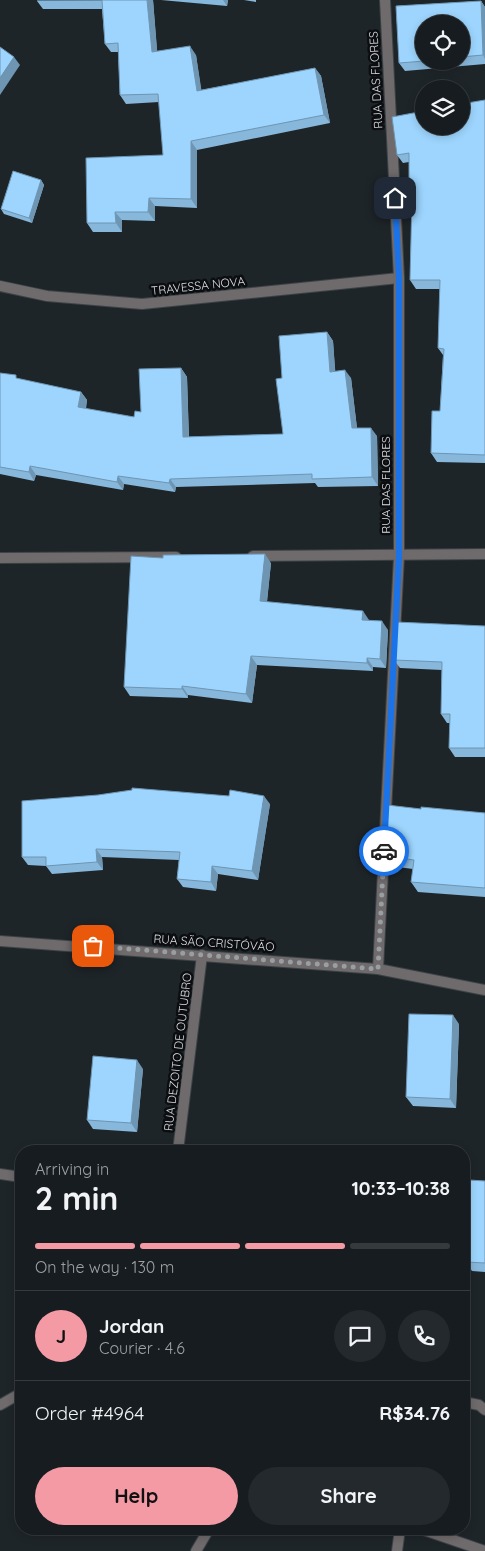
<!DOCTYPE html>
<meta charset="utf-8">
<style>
:root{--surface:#161c1f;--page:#23292c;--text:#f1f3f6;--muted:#9ea1a4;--line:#353a3d;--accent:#f49aa5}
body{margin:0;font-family:Quicksand,sans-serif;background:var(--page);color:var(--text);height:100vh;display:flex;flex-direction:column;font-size:19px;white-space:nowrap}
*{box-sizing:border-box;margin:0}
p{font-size:16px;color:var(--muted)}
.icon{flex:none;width:28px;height:28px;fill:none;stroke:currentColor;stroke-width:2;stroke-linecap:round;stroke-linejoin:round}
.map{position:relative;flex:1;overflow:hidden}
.side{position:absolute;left:15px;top:1145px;width:455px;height:390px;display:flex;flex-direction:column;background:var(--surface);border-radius:20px;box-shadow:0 2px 8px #0003,0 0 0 1px var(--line)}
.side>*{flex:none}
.fabs{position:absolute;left:415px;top:15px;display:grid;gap:10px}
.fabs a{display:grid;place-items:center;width:55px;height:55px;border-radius:50%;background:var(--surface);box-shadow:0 2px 8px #0003,0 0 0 1px var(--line);font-size:25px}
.pin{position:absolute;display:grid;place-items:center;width:42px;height:42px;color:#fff;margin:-21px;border-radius:10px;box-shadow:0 2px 8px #0006}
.courier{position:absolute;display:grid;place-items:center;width:50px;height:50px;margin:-25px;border:4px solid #1a73e8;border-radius:50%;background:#fff;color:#222;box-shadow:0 1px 6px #0007}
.head em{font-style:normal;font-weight:700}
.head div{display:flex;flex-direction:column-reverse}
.head{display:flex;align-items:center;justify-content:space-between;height:85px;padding:0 20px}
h1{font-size:32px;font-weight:700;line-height:38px}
.bar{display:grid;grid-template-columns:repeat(4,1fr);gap:8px 5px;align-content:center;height:60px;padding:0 20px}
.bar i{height:6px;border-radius:4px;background:var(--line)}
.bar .current{background:var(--accent)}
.bar p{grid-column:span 4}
.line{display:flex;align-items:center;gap:12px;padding:0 20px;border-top:1px solid var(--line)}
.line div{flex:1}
.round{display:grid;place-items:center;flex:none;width:52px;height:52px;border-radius:26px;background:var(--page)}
.cta{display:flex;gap:10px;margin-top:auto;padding:10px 20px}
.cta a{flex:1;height:58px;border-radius:30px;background:var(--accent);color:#111;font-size:20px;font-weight:700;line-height:58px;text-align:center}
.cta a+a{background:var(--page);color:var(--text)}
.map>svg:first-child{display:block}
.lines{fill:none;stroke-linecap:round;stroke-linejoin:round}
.service-casing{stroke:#3c4347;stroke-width:12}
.minor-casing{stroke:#3c4347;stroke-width:12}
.service{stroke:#6f6a6b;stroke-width:10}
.minor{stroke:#6f6a6b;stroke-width:10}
.wall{fill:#87b7da;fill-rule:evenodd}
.shaded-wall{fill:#6e95b2}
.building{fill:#9dd5fe;stroke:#6e95b2}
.done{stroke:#999ea2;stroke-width:5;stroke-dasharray:0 9}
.route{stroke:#1a73e8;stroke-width:6}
.labels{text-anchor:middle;stroke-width:5;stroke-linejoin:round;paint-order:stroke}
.street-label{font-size:12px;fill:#dbdfe3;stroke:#0b0d10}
</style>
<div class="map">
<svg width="485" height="1551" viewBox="0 0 485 1551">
<rect width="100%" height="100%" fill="#1e2529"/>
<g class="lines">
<!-- service casing -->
<g class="service-casing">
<g id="service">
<polyline points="0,286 47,296 142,304 399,278"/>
<polyline points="464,1402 479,1405 485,1410"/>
<polyline points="0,1405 21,1393"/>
<polyline points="421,1529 485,1551"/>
<polyline points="196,1551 209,1529"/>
<polyline points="397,1551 400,1529"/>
</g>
</g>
<!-- minor casing -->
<g class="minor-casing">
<g id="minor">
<polyline points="253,556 485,554"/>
<polyline points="0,558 176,557"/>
<polyline points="0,941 378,969 485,990"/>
<polyline points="378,969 399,556 399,278 385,0"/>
<polyline points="178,1151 202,955"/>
<polyline points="0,1174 21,1177"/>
</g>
</g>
<!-- service -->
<use href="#service" class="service"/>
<!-- minor -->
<use href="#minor" class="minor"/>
</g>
<!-- wall -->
<g class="wall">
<polygon points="153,0 157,51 196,55 201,90 315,68 321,76 330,123 197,150 197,208 155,206 155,221 122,220 122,232 93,232 87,223 163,155 159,102 126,104 120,95 118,52 111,52 105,44 102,9 43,9 37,1"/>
<polygon points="161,0 228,0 227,6"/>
<polygon points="244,0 256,0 256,2"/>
<path d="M 481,1 L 485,7 L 485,64 L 405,71 L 399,63 L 396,6 ZM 424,24 L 461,24 L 461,61 L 424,61 Z"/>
<polygon points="485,100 485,463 437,462 431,453 440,411 443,355 438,348 440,289 416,289 410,280 412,202 409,198 409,162 403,163 397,155"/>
<polygon points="41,180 44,185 32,223 4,214 1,209"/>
<polygon points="327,332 333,341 335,371 351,378 357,428 377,436 378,486 318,487 315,483 176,487 175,492 124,484 123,490 36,475 34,481 0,474 0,373 19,379 81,392 87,400 86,409 134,417 141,412 181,368 187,377 189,437 283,434 282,378"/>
<polygon points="271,563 267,602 369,620 369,621 388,630 386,668 373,667 373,671 257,665 252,703 188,695 188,698 130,696 124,687"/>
<polygon points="485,626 485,757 455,757 449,748 450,723 447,723 441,714 442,670 400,668 394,660"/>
<polygon points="270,804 258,880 218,874 216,891 183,887 177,879 179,860 102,857 103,870 52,874 46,866 28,865 22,857"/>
<polygon points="421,809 485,813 485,897 418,892 411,882 413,869 390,866 384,856"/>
<polygon points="459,1024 456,1108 413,1106 406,1097"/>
<polygon points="143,1069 137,1132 93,1129 87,1120"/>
<polygon points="485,1181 485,1272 472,1271 466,1262"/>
</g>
<!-- shaded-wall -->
<g class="shaded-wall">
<polygon points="147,0 153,0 158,61 152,52"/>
<polygon points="223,0 228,0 227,6"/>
<polygon points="481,1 485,7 485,59 483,55"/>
<polygon points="190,46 196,55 203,100 197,91"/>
<polygon points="14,57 20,65 0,95 0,78"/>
<polygon points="315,68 321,76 330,123 324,115"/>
<polygon points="191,141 197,150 197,208 191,199"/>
<polygon points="41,180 44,185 32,223 29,218"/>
<polygon points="149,198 155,206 155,221 148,212"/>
<polygon points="115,212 122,220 122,232 116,223"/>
<polygon points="327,332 333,341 336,380 330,372"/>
<polygon points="181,368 187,377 189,445 183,437"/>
<polygon points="345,370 351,378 358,437 352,428"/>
<polygon points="81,392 87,400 84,416 78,407"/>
<polygon points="371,428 377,436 378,486 372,477"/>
<polygon points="30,466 36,475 34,481 29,472"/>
<polygon points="118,476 124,484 123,490 117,482"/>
<polygon points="170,479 176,487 175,492 169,483"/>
<polygon points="265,554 271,563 266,610 260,601"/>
<polygon points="363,611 369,620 368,629 362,620"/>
<polygon points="382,621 388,630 386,668 380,659"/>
<polygon points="251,656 257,665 252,703 246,694"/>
<polygon points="367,658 373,667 373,671 367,663"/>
<polygon points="182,686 188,695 188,698 182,689"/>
<polygon points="264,796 270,804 258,880 252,871"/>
<polygon points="96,849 102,857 103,870 97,862"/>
<polygon points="212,866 218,874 216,891 211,882"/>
<polygon points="453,1015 459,1024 456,1108 450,1099"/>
<polygon points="137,1060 143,1069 137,1132 131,1123"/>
</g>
<!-- building -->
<g class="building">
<polygon points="37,0 147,0 152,52 190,46 197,91 315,68 324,115 191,141 191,199 149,198 148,212 115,212 116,223 87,223 86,158 163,155 158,94 120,95 118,43 105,44 102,0"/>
<polygon points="481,1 483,55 461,57 461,24 424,24 424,61 399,63 396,6"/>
<polygon points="0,47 14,57 0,78"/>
<polygon points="485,100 485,455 431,453 432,411 440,411 444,349 438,348 440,280 410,280 412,198 409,198 409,153 397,155 392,117 424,111 424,126 461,126 461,104"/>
<polygon points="13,171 41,180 29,218 1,209"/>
<polygon points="327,332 330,372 345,370 352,428 371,428 372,477 312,479 312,474 170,479 169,483 118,476 117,482 30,466 29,472 0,467 0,373 16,375 16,378 81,392 78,407 134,417 135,411 141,412 139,369 181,368 183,437 283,434 276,379 282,378 279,336"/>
<polygon points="265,554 260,601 363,611 362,620 382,621 380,659 367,658 367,663 251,656 246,694 182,686 182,689 124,687 131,556 163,558 163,555"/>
<polygon points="396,622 485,626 485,748 449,748 450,714 441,714 442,662 394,660"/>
<polygon points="132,788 229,796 230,790 264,796 252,871 212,866 211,882 177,879 180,852 96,849 97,862 46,866 46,857 22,857 22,801 98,795 132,790"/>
<polygon points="387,805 421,809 421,807 485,813 485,888 411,882 414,860 384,856"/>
<polygon points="409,1014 453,1015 450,1099 406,1097"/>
<polygon points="93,1056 137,1060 131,1123 87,1120"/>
<polygon points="469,1180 485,1181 485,1263 466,1262"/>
</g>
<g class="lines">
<!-- done -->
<polyline class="done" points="93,946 378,969 384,851"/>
<!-- route -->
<polyline class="route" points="384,851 399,556 399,278 395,198"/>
</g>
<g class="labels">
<!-- street labels -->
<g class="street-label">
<text transform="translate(376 80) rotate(-93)" y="4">RUA DAS FLORES</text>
<text transform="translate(198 286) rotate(-6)" y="4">TRAVESSA NOVA</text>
<text transform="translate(386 485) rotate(-90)" y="4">RUA DAS FLORES</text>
<text transform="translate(214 943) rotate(4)" y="4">RUA SÃO CRISTÓVÃO</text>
<text transform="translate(178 1052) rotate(-83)" y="4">RUA DEZOITO DE OUTUBRO</text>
</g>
</g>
</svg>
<div class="fabs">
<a><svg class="icon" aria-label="locate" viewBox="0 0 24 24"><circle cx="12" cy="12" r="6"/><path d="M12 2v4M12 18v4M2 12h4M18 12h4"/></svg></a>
<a><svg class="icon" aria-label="layers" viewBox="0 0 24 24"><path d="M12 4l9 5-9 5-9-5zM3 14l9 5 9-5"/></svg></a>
</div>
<div class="pin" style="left:93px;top:946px;background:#ea580c"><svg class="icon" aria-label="bag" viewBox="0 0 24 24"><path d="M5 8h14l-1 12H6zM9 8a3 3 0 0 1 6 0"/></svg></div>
<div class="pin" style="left:395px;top:198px;background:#1f2937"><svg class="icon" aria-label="home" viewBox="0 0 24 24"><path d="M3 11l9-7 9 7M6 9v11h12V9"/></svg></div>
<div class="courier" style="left:384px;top:851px"><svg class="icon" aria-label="car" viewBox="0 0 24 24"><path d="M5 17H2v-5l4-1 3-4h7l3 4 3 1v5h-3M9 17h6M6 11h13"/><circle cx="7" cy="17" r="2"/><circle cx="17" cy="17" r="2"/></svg></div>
<section class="side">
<div class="head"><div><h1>2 min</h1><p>Arriving in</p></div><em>10:33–10:38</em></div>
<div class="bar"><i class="current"></i><i class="current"></i><i class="current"></i><i></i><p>On the way · 130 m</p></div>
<div class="line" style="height:90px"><b class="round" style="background:var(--accent);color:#111">J</b><div><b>Jordan</b><p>Courier · 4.6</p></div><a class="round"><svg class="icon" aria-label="chat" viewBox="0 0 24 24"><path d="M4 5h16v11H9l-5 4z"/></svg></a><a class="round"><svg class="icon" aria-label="phone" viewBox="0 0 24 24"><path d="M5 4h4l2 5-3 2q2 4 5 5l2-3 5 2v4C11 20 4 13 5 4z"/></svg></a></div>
<div class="line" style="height:65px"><div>Order #4964</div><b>R$34.76</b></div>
<div class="cta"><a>Help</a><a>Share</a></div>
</section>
</div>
